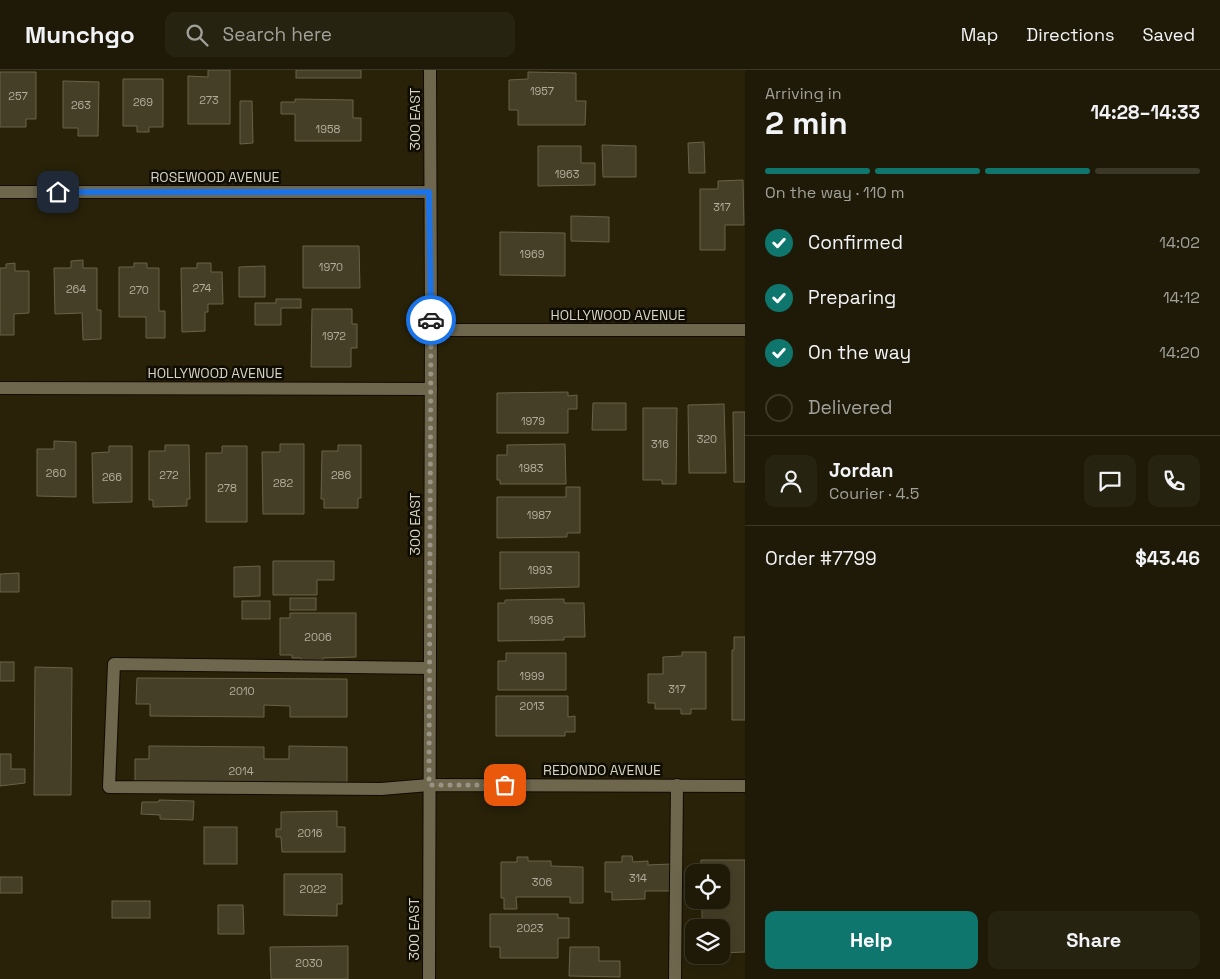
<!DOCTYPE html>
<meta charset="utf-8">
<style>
:root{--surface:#1f1a07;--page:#272311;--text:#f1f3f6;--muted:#a1a19b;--line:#3c3828;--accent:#0f766e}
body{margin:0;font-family:"Space Grotesk",sans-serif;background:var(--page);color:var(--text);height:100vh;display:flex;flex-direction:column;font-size:19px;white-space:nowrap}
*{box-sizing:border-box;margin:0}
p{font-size:16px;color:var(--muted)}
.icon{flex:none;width:28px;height:28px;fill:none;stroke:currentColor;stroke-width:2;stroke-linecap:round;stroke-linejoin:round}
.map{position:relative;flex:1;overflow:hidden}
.panel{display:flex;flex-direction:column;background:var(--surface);width:475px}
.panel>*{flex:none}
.buttons{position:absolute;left:685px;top:794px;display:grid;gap:10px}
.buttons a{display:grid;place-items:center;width:45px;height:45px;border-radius:10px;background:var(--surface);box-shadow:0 5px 20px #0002,0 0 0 1px var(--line);font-size:25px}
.pin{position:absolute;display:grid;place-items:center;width:42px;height:42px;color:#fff;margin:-21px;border-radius:10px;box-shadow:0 2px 8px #0006}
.courier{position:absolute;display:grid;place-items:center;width:50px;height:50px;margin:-25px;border:4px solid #1a73e8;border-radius:50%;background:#fff;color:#222;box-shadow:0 1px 6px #0007}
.head em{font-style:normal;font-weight:800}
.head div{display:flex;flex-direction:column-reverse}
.head{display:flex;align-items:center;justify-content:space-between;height:85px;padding:0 20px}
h1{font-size:32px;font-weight:800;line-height:38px}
.bar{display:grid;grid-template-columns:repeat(4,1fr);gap:8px 5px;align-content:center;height:60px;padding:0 20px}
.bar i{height:6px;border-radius:4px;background:var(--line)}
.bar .active{background:var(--accent)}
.bar p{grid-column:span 4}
.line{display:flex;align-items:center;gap:12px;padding:0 20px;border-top:1px solid var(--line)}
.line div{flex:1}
.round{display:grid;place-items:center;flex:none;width:52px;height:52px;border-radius:10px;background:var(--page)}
ol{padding:0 20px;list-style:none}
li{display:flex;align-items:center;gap:15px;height:55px}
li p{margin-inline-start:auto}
li .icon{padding:5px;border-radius:50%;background:var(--accent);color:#fff;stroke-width:4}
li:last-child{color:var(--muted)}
li i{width:28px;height:28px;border:2px solid var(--line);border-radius:50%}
.action{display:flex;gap:10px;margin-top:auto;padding:10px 20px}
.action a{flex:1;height:58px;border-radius:10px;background:var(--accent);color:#fff;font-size:20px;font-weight:800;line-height:58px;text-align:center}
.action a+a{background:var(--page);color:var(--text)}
header{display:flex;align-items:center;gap:30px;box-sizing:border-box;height:70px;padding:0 25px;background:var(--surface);border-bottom:1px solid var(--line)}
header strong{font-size:24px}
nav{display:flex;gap:28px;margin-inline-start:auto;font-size:18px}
.search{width:350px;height:45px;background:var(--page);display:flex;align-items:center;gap:12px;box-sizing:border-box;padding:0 18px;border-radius:10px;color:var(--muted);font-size:19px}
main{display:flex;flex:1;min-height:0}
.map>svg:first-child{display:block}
.building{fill:#463f27;stroke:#696248}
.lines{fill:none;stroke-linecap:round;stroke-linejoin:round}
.minor-casing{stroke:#120b00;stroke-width:14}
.minor{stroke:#6f674d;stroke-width:12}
.done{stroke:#999483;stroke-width:5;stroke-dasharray:0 9}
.route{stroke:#1a73e8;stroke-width:6}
.labels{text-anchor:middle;stroke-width:5;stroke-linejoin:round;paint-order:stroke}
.number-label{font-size:11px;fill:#b2ad9d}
.street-label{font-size:14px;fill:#d6d2c4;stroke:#0f0c03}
</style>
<header>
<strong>Munchgo</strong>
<div class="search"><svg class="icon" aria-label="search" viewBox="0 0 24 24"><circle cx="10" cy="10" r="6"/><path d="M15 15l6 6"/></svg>Search here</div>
<nav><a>Map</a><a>Directions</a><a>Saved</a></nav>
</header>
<main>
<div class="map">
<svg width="745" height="909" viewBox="0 0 745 909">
<rect width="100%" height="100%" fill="#292209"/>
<!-- building -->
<g class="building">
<polygon points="208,0 230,0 230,54 188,54 188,6 208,7"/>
<rect x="296" y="0" width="65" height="8"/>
<polygon points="0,2 36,2 36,49 26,49 26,57 0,57"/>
<polygon points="528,2 576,3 576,31 586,31 585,55 518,55 518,40 509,40 509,10 528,9"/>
<polygon points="123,9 163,9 163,57 149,57 149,62 137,62 137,56 123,56"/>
<polygon points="63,11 99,12 98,66 78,66 78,58 63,58"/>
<polygon points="295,29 353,30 353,48 361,48 361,71 295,71 295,44 281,44 281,32 295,32"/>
<polygon points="240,31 252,31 253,73 240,74"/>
<polygon points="704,72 705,103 689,103 688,73"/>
<polygon points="602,75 636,76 636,107 603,107"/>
<polygon points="538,76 581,76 581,93 595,93 595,115 538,116"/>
<polygon points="743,110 744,155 725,155 725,180 700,180 700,119 718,119 718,111"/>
<polygon points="571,146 609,147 609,172 571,171"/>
<polygon points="500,162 565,163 565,206 500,205"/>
<polygon points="303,176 359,176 360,218 303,218"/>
<polygon points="83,190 83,198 97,198 97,240 101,240 101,269 83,270 82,243 55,244 54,198 71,198 71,191"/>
<polygon points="15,193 15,201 29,201 29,243 14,244 14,265 0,265 0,198 6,198 6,194"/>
<polygon points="134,193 147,193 147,198 159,198 159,241 165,241 165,268 146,268 146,247 119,247 119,197 134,197"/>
<polygon points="197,193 211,193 211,202 222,202 223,234 208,234 208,242 205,242 205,261 182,262 181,198 197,198"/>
<polygon points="265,196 265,227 239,227 239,197"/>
<polygon points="276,229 301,229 301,238 281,238 281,255 255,255 255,233 276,233"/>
<polygon points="312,239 352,239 352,254 357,254 357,278 351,278 351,297 311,297"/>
<polygon points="568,322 568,326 577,325 577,339 568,339 568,363 497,363 497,323"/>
<polygon points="593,333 626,333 626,360 592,360"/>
<polygon points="724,334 726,403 689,403 688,335"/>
<polygon points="643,338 677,338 676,414 662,414 662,410 643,410"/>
<polygon points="733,342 745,342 745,412 734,412"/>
<polygon points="54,371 76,372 76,427 37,426 37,379 54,379"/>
<polygon points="280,374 304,374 304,444 263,444 262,382 280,382"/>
<polygon points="565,374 566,414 500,414 500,410 497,410 497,385 507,385 507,375"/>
<polygon points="165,375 189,375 190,429 187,429 187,436 153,437 153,430 149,430 149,381 165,381"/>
<polygon points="338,375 361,375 361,428 358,428 358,438 324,438 324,429 321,429 322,381 338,381"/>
<polygon points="109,376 132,376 132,432 93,433 92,383 109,382"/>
<polygon points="222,376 247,376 247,452 206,452 206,383 222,383"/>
<polygon points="566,417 580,417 580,463 567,463 567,467 497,468 497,427 566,427"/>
<polygon points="500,482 579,482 579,517 500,519"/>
<polygon points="273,491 334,491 334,510 317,510 317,525 273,525"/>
<polygon points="260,496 260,526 234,527 234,497"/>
<polygon points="19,503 19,522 0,522 0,504"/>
<rect x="290" y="528" width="26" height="12"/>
<polygon points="564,529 564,533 584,533 585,567 564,567 564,570 498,571 498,533 505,533 505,530"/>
<rect x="242" y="531" width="28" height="18"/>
<polygon points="290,543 356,543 356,587 323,588 323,590 301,591 301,588 292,588 292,585 280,585 280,548 290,548"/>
<polygon points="734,567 745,567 745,650 732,650 732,580 734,580"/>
<polygon points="682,582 706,582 706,639 691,639 691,644 681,644 681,639 655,639 655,633 648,633 648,604 663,604 663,587 682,586"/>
<polygon points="506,583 566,583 566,620 498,620 498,591 506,591"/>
<rect x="0" y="592" width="14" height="19"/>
<polygon points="35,597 72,598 71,725 34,725"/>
<polygon points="137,608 347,609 347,647 290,647 290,636 264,635 264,647 150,646 150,634 136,634"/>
<polygon points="496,626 568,626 568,647 575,646 575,662 565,662 565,666 496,666"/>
<polygon points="149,676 264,677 264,689 289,689 289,676 347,677 347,715 135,714 135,689 149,689"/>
<polygon points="0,684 11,684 11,699 25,699 25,713 0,716"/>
<polygon points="159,730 194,731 193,750 160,749 160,745 141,744 142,732 159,732"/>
<polygon points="337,741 337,757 345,757 345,782 282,782 281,767 276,767 276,759 281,759 281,742"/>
<rect x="204" y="757" width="33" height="37"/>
<polygon points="622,786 632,786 633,792 648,791 648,795 671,794 671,821 645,821 645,829 612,830 612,822 605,822 605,792 622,792"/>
<polygon points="517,787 528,787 528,791 551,791 551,796 583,797 583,833 570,833 570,827 516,827 517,839 504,839 504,828 501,828 501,792 517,792"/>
<polygon points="701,790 745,790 745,882 721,883 721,858 702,858 702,830 721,830 721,802 701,802"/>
<polygon points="284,804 342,804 342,834 337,834 337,846 284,845"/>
<rect x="0" y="807" width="22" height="16"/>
<rect x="112" y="831" width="38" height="17"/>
<polygon points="218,835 243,835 244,864 218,864"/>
<polygon points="490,844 558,844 558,848 569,848 569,868 558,868 558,888 500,888 500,877 490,877"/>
<polygon points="348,876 348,909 271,909 270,877"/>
<polygon points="570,877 599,877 599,891 620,891 620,907 569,906"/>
</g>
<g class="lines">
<!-- minor casing -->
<g class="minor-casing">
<g id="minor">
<polyline points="0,122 429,122"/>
<polyline points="431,260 745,260"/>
<polyline points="0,318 431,319"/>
<polyline points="430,598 114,594 109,717 381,719 429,715 745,716"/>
<polyline points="429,909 431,260 430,0"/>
<polyline points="675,909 677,715"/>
</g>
</g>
<!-- minor -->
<use href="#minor" class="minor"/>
</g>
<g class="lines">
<!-- done -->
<polyline class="done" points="431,250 429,715 505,715"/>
<!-- route -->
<polyline class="route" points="58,122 429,122 431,250"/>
</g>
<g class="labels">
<!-- number labels -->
<g class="number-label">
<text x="542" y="25">1957</text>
<text x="18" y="30">257</text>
<text x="209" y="34">273</text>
<text x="143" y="36">269</text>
<text x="81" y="39">263</text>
<text x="328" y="63">1958</text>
<text x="567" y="108">1963</text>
<text x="722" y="141">317</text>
<text x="532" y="188">1969</text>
<text x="331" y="201">1970</text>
<text x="202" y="222">274</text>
<text x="76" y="223">264</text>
<text x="139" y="224">270</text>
<text x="334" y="270">1972</text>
<text x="533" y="355">1979</text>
<text x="707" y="373">320</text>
<text x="660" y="378">316</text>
<text x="531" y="402">1983</text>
<text x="56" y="407">260</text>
<text x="169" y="409">272</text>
<text x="341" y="409">286</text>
<text x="112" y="411">266</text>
<text x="283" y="417">282</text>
<text x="227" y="422">278</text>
<text x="539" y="449">1987</text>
<text x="540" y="504">1993</text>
<text x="541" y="554">1995</text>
<text x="318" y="571">2006</text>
<text x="532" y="610">1999</text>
<text x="677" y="623">317</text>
<text x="242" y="625">2010</text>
<text x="532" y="640">2013</text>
<text x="241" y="705">2014</text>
<text x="310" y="767">2016</text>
<text x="638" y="812">314</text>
<text x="542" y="816">306</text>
<text x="313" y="823">2022</text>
<text x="530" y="862">2023</text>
<text x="309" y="897">2030</text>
</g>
<!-- street labels -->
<g class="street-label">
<text transform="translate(415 49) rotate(-90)" y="5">300 EAST</text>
<text x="215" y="112">ROSEWOOD AVENUE</text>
<text x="618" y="250">HOLLYWOOD AVENUE</text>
<text x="215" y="308">HOLLYWOOD AVENUE</text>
<text transform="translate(415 454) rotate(-90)" y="5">300 EAST</text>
<text x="602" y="705">REDONDO AVENUE</text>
<text transform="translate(414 859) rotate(-90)" y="5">300 EAST</text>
</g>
</g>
</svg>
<div class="buttons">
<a><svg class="icon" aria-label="locate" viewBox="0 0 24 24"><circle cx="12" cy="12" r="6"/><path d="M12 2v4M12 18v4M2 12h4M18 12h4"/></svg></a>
<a><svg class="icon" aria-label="layers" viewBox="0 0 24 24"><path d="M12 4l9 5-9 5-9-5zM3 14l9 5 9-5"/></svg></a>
</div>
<div class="pin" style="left:505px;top:715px;background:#ea580c"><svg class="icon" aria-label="bag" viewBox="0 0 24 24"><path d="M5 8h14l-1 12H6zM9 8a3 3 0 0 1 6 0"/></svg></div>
<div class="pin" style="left:58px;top:122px;background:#1f2937"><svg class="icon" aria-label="home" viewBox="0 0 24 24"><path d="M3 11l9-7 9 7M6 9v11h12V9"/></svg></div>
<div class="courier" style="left:431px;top:250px"><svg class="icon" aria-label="car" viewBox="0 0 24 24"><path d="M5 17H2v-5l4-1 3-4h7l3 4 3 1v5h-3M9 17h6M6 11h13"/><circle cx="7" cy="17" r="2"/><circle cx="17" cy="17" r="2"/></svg></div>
</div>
<section class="panel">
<div class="head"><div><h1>2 min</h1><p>Arriving in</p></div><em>14:28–14:33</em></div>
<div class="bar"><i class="active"></i><i class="active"></i><i class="active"></i><i></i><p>On the way · 110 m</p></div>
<ol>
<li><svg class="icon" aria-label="check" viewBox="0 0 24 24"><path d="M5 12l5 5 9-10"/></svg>Confirmed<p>14:02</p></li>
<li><svg class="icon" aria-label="check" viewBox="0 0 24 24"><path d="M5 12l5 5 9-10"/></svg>Preparing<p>14:12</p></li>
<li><svg class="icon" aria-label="check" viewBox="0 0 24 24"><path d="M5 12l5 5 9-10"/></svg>On the way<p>14:20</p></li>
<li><i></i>Delivered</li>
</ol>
<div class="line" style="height:90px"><a class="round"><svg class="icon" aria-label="person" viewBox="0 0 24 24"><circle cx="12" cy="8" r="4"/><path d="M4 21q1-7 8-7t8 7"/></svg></a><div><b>Jordan</b><p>Courier · 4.5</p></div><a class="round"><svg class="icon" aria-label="chat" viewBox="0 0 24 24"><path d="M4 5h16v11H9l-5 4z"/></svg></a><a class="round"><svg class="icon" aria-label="phone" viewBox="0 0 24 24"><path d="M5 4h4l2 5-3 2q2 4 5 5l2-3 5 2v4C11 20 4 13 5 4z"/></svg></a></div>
<div class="line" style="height:65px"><div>Order #7799</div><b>$43.46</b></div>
<div class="action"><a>Help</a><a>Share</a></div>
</section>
</main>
